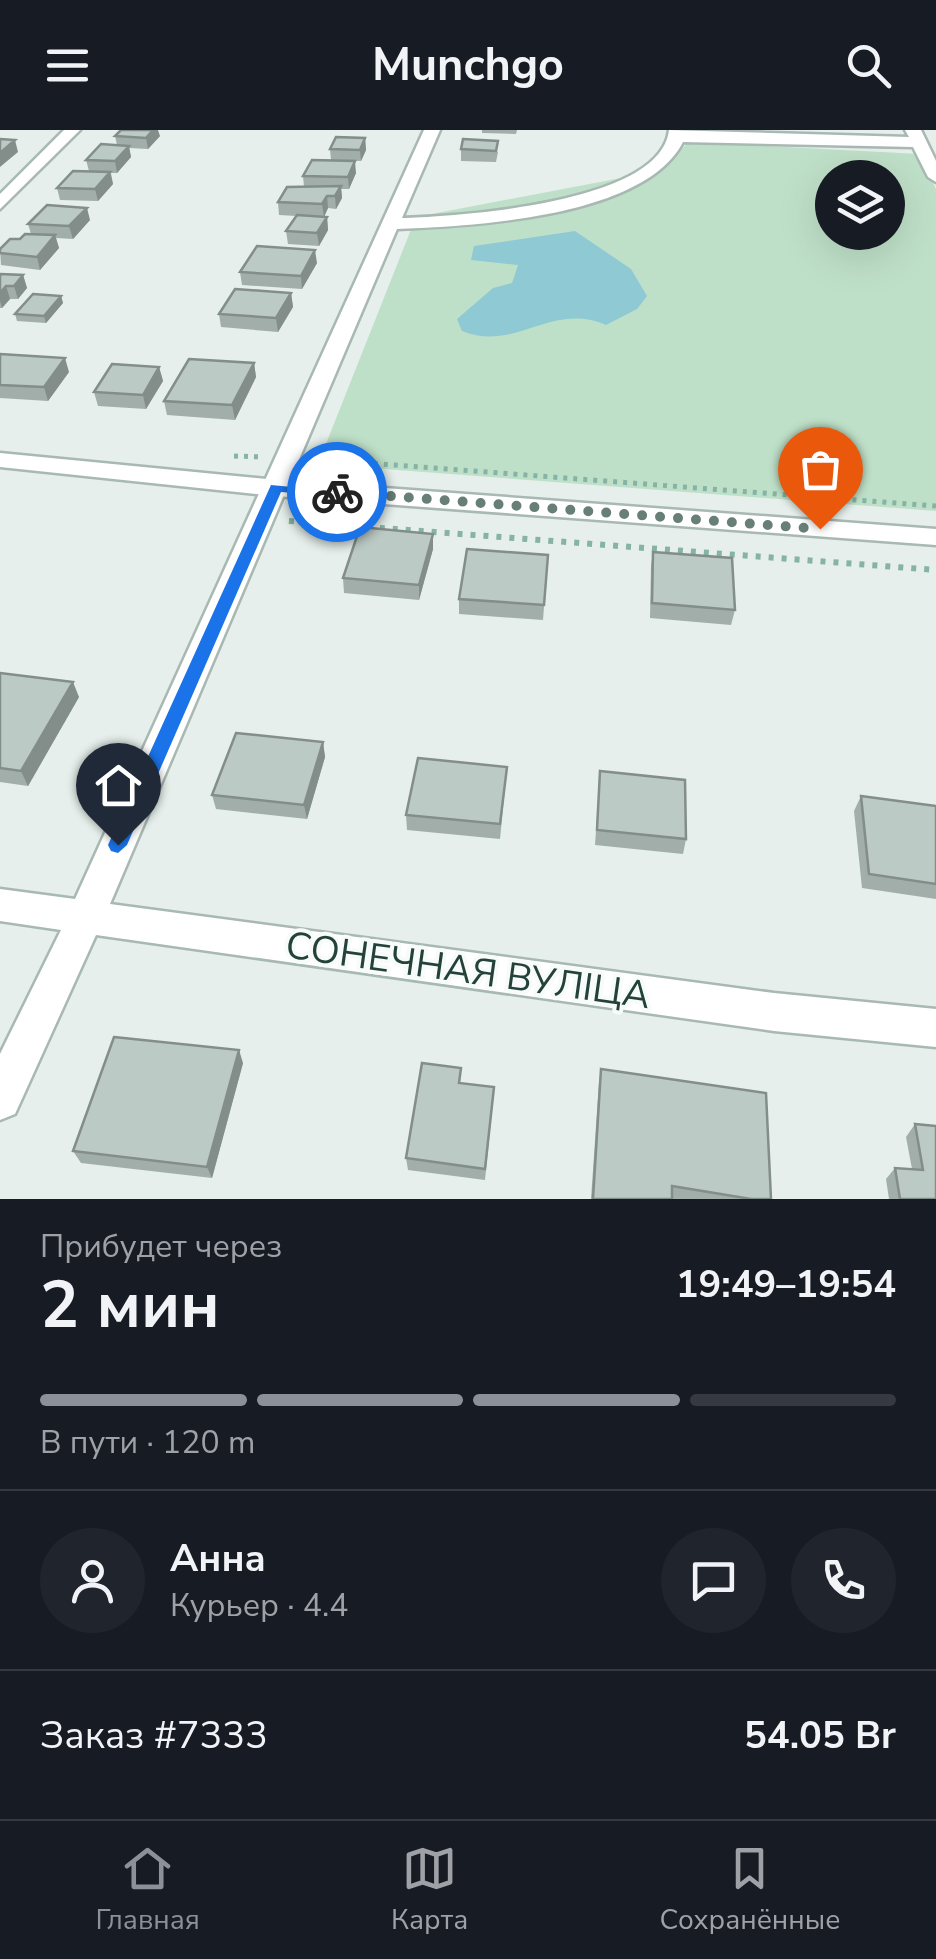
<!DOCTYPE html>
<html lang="ru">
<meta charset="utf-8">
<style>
:root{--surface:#171b24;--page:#20242c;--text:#f1f3f6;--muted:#9ea1a6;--line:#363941;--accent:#8c9099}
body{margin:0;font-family:"Nunito Sans",sans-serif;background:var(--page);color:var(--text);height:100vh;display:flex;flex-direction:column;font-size:38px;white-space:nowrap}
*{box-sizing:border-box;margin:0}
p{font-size:32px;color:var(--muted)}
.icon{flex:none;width:55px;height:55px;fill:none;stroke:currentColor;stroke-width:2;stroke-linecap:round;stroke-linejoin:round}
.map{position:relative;height:1069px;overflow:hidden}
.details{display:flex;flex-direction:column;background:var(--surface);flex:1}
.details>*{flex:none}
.tools{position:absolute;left:815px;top:30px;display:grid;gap:20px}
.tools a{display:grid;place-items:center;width:90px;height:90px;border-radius:50%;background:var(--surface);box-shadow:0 10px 40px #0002;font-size:50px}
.pin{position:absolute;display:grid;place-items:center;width:85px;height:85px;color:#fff;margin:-102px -42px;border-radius:50% 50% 50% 0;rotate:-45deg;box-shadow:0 0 10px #0007}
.pin .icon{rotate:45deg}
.courier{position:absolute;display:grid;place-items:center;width:100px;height:100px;margin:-50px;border:8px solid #1a73e8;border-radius:50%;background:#fff;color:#222;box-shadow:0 2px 12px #0007}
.overview em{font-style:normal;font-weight:700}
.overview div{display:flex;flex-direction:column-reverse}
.overview{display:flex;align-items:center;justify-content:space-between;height:170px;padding:0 40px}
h1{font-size:65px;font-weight:700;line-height:75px}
.bar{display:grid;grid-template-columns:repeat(4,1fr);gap:15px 10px;align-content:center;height:120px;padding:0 40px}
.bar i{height:12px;border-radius:8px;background:var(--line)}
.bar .active{background:var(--accent)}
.bar p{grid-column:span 4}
.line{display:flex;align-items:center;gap:25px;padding:0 40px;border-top:2px solid var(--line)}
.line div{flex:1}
.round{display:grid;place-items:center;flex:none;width:105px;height:105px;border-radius:52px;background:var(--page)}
header{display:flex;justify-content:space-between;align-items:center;height:130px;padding:0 40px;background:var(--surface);font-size:45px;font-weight:700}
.tab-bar{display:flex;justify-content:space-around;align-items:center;height:140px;border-top:2px solid var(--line);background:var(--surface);font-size:28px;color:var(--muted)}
.tab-bar a{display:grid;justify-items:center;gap:5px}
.tab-bar .active{color:var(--accent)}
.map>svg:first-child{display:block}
.green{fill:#bfe0c8;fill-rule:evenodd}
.water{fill:#8ec9d4}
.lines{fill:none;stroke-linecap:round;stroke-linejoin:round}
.minor-casing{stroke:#a8b8b2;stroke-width:5}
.tertiary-casing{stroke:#a8b8b2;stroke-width:5}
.path-far1{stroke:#86b3a5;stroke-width:5;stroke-dasharray:4 6;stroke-linecap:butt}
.path{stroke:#86b3a5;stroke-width:6;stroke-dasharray:5 8;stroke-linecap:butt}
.minor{fill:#fff;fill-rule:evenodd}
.tertiary{fill:#fff;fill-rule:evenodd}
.wall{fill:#a1aea9}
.shaded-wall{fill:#838d89}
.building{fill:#bbcac4;stroke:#838d89;stroke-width:2.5}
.route{fill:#1a73e8}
.done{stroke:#687f78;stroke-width:10;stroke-dasharray:0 18}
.labels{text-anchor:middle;stroke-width:8;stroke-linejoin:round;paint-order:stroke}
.near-street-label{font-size:38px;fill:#24423a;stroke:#f7fbf9}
</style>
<header><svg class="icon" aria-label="menu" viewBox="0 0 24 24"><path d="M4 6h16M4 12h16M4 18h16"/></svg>Munchgo<svg class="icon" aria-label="search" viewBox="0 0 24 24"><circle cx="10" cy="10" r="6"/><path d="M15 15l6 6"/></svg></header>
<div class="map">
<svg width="936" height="1069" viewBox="0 0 936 1069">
<rect width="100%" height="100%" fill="#e6efeb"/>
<!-- green -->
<path class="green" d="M 688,12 L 919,24 L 936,59 L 936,381 L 318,334 L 416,87 L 621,48 L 673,29 ZM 832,48 L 888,48 L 888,102 L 832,102 Z"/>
<!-- water -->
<path class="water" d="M 575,101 L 631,139 L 647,166 L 637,179 L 606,195 C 551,171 515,223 462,201 L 457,189 L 493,158 L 512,153 L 518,135 L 471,130 L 474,116 Z"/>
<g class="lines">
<!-- minor casing -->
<g class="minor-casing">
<g id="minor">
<polygon points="64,0 80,0 0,79 0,64"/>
<path d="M 424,0 L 440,0 L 402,88 C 458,86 661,74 669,0 L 909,7 L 905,0 L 921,0 L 936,31 L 936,52 L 928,47 L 913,17 L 683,12 C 644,88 472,96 397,99 L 110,774 L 774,863 L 936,879 L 936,917 L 774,901 L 96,805 L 15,984 L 0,990 L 0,924 L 61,800 L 0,791 L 0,759 L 75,769 Z"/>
</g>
</g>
<!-- tertiary casing -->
<g class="tertiary-casing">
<polygon id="tertiary" points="0,323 276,350 936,399 936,415 276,366 0,337"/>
</g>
<!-- path-far1 -->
<g class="path-far1">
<polyline points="234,326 262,327"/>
<polyline points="314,329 936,376"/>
<polyline points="289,391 311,393"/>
</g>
<!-- path -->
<polyline class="path" points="289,391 936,440"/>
<!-- minor -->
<use href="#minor" class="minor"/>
<!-- tertiary -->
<use href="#tertiary" class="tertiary"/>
</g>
<!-- wall -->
<g class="wall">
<polygon points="482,0 517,0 516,4 482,3"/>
<polygon points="115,6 160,6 148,19 129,18 131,27 117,43 111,43 113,54 98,71 60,70 57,58 89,41 86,30 117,15"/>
<polygon points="365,8 366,20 361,31 331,30 330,19"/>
<polygon points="463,9 498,22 496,32 461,31 461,19"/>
<polygon points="356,43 349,59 341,59 342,68 336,79 328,78 324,87 327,87 328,100 319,116 288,114 286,101 297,86 279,85 278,72 304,57 303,46"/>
<polygon points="90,90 73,109 56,108 59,118 40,140 1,135 0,119 31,104 28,94"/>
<polygon points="317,133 302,159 242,155 240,142"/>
<polygon points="0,144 23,145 27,158 18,169 10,169 2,178 0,178"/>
<polygon points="291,163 293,177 278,202 221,197 219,184"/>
<polygon points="61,166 63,173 46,193 17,191 15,184"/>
<polygon points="0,224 69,242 48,271 0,268"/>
<polygon points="254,233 256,247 235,290 167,285 164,271"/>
<polygon points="159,237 163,251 146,279 98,276 94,262"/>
<polygon points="433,404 433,419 419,470 344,463 343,448"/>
<polygon points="653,422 735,480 731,495 650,488 651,436"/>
<polygon points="548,425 543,490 459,484 459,469"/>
<polygon points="0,543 79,567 28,656 0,652"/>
<polygon points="323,612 325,627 307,689 216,679 212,665"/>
<polygon points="507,637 500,709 407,700 406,685"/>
<polygon points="600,641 686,709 683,724 595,715"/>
<polygon points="861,666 936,676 936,769 862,758 854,681"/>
<polygon points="243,933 212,1048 81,1033 73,1021"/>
<polygon points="601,939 771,1069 591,1069 599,952"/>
<polygon points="461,953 493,970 485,1050 408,1040 406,1028"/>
<polygon points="915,994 936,1069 889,1069 886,1049 895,1038 912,1039 906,1007"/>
</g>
<!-- shaded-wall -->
<g class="shaded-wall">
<polygon points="153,0 158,0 160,6 148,19 146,8"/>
<polygon points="365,8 366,20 361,31 360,20"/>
<polygon points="15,10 18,22 0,37 0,23"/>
<polygon points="129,16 131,27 117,43 115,31"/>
<polygon points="355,31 356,43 349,59 348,47"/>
<polygon points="110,42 113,54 98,71 95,59"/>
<polygon points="341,56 342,68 336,79 335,66"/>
<polygon points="327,66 328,78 324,87 322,74"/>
<polygon points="87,78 90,90 73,109 69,96"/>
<polygon points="327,87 328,100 319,116 317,103"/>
<polygon points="55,105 59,118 40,140 37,127"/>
<polygon points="315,120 317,133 302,159 301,146"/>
<polygon points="23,145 27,158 18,169 14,156"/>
<polygon points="6,156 10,169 2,178 0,171 0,163"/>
<polygon points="291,163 293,177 278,202 276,188"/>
<polygon points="61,166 63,173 46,193 44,186"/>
<polygon points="65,228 69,242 48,271 44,257"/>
<polygon points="254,233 256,247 235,290 232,275"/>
<polygon points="159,237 163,251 146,279 143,265"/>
<polygon points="433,404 433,419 419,470 419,455"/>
<polygon points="73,552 79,567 28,656 21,641"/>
<polygon points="323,612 325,627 307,689 304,675"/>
<polygon points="239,920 243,933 212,1048 207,1037"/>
</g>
<!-- building -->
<g class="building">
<polygon points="121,0 153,0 146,8 115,6"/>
<polygon points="336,7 365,8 360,20 330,19"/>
<polygon points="0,9 15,10 0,23"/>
<polygon points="463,9 498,11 496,21 461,19"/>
<polygon points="101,14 129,16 115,31 86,30"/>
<polygon points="312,30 355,31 348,47 303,46"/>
<polygon points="73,41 110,42 95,59 57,58"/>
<polygon points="341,56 335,66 327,66 322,74 278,72 287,57"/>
<polygon points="47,75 87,78 69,96 28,94"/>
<polygon points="297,85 327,87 317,103 286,101"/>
<polygon points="25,104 55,105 37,127 0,123 0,119 10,109 20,109"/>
<polygon points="257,116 315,120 301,146 240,142"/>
<polygon points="0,144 23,145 14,156 6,156 0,163"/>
<polygon points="235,159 291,163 276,188 219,184"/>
<polygon points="33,164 61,166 44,186 15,184"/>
<polygon points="0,224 65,228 44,257 0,255"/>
<polygon points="189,229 254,233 232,275 164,271"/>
<polygon points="112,234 159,237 143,265 94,262"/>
<polygon points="360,397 433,404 419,455 343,448"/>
<polygon points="467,419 548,425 544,475 459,469"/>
<polygon points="653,422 732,428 735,480 652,473"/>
<polygon points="0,543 73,552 21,641 0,638"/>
<polygon points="236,603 323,612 304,675 212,665"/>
<polygon points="418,628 507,637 500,694 406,685"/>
<polygon points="600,641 685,650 686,709 597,700"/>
<polygon points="861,666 936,676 936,754 869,744"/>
<polygon points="114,907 239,920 207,1037 73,1021"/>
<polygon points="422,933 461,938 459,953 494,957 485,1039 406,1028"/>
<polygon points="601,939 766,963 771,1069 751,1069 672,1056 672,1069 593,1069"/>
<polygon points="915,994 936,996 936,1069 900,1069 895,1038 923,1040"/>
</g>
<!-- route -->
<polygon class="route" points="271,355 344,362 337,366 281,362 127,715 118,723 111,721 108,715"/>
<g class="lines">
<!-- done -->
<polyline class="done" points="337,362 820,399"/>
</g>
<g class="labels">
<!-- near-street labels -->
<g class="near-street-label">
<text transform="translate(468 840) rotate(8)" y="13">СОНЕЧНАЯ ВУЛІЦА</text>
</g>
</g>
</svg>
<div class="tools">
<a><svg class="icon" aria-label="layers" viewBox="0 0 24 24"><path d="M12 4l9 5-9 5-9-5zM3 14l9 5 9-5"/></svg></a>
</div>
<div class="pin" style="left:820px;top:399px;background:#ea580c"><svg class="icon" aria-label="bag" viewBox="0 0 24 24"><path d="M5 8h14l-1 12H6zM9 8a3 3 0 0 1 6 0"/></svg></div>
<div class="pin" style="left:118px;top:715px;background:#1f2937"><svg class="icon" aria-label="home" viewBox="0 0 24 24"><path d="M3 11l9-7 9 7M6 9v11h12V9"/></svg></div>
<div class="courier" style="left:337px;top:362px"><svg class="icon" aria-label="bike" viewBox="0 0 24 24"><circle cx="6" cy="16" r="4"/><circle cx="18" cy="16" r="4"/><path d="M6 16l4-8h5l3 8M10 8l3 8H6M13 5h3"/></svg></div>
</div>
<section class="details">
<div class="overview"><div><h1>2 мин</h1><p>Прибудет через</p></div><em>19:49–19:54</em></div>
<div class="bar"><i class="active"></i><i class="active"></i><i class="active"></i><i></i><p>В пути · 120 m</p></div>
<div class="line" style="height:180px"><a class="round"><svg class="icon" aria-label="person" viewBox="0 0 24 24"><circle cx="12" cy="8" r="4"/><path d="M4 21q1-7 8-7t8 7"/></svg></a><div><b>Анна</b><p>Курьер · 4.4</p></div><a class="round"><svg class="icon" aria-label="chat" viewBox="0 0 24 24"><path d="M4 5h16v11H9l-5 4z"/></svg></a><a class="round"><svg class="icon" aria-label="phone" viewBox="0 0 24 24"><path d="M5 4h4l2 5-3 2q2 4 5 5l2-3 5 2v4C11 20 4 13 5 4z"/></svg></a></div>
<div class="line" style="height:130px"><div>Заказ #7333</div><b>54.05 Br</b></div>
</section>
<nav class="tab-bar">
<a class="active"><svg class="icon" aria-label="home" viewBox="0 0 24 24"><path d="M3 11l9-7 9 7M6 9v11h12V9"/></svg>Главная</a>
<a><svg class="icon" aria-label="map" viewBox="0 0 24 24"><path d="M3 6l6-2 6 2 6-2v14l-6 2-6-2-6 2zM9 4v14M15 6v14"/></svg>Карта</a>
<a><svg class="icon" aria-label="saved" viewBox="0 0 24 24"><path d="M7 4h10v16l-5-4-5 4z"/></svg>Сохранённые</a>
</nav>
